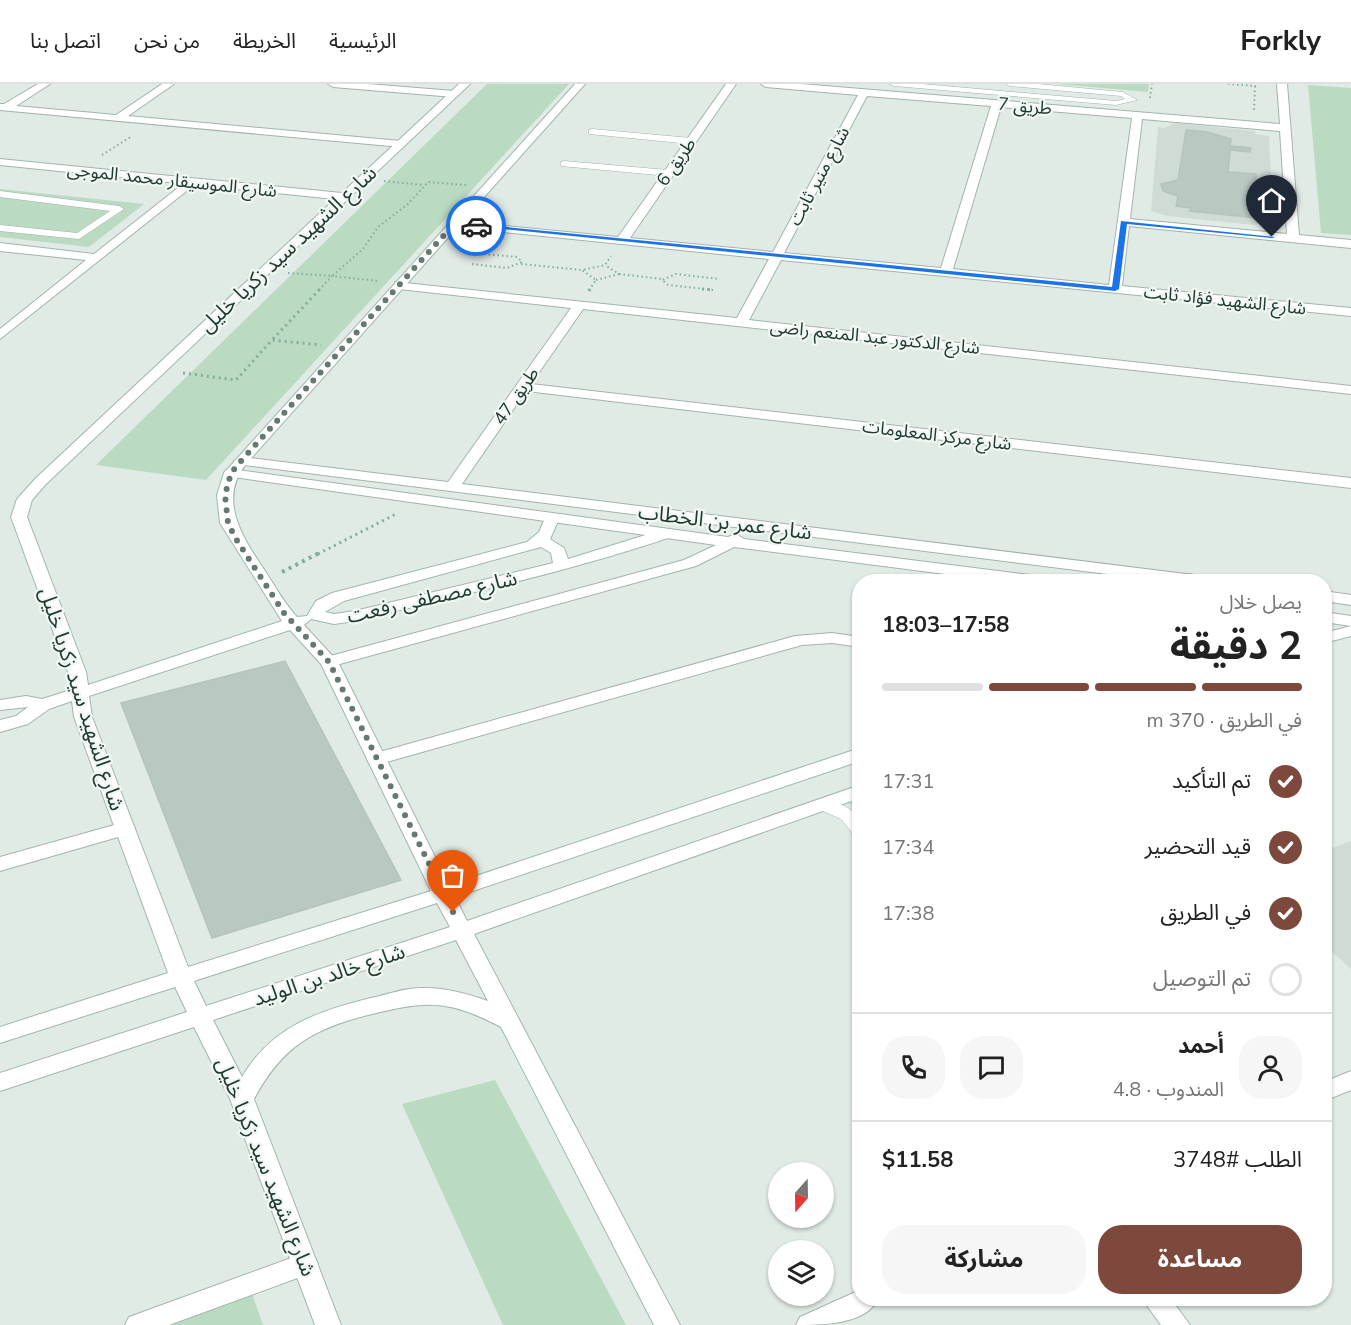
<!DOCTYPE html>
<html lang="ar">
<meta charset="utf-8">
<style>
:root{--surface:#fff;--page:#f6f6f6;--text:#222;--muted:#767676;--line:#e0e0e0;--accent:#7d493d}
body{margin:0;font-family:"Nunito Sans","Noto Sans Arabic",sans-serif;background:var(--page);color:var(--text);direction:rtl;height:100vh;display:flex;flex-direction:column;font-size:22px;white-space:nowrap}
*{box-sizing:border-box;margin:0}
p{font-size:20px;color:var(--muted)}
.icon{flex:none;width:33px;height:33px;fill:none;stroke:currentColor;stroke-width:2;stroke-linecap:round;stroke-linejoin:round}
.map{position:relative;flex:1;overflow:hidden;direction:ltr}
.details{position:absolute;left:852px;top:490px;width:480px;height:732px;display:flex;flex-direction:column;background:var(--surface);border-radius:24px;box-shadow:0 2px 4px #0004;direction:rtl}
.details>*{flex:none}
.needle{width:39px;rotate:200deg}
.controls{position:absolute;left:768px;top:1078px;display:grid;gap:12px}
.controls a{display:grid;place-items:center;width:66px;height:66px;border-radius:50%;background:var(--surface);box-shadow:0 2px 4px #0004;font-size:30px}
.pin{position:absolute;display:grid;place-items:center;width:51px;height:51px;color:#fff;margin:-62px -26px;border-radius:50% 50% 50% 0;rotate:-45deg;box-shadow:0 0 6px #0007}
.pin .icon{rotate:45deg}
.courier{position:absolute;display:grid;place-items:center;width:60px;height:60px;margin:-30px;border:4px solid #1a73e8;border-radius:50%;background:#fff;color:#222;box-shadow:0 2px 8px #0007}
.summary em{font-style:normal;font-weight:700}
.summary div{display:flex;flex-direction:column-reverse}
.summary{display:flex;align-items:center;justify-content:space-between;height:102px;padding:0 30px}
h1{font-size:39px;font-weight:700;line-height:45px}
.bar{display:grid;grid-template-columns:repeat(4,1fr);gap:9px 6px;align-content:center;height:72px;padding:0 30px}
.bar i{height:8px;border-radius:4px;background:var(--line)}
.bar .active{background:var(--accent)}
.bar p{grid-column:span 4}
.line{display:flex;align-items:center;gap:15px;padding:0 30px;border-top:2px solid var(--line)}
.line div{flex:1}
.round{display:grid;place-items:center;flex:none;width:63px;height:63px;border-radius:24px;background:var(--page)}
ol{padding:0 30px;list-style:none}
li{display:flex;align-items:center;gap:18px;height:66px}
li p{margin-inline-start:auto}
li .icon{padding:6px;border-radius:50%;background:var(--accent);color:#fff;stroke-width:4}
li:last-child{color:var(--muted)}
li i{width:33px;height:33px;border:3px solid var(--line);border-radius:50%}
.cta{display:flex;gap:12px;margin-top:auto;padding:12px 30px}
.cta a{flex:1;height:69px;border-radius:24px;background:var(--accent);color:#fff;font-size:24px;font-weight:700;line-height:69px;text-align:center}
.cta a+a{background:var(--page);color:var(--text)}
header{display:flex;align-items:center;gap:36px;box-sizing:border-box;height:84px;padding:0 30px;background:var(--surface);border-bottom:2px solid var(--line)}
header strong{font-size:28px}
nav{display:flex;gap:33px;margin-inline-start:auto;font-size:21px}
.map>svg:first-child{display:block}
.built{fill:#cfdbd5}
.green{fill:#badbc1}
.building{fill:#b9c8c1;stroke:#b4c4bc;stroke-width:1.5}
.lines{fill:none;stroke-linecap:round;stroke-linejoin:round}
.lane-casing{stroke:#a4b3ac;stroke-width:1}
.street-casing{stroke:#a4b3ac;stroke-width:2}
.secondary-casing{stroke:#a0b6ad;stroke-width:2}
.path-far2{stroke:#83ad9d;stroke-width:2;stroke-dasharray:1.5 3;stroke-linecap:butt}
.path-far1{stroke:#83ad9d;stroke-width:3;stroke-dasharray:2 4;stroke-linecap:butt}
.path{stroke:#83ad9d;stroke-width:4;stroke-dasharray:3 4.5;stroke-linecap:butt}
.lane{fill:#fff;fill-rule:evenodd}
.street{fill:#fff;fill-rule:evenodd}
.secondary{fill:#fff;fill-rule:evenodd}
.route{fill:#1a73e8}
.done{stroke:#657971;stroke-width:6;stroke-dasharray:0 10.8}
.labels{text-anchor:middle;stroke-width:4.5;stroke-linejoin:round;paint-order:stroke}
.far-street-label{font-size:18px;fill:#223b32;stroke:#f1f8f4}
.street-label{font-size:21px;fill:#223b32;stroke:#f1f8f4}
</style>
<header>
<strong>Forkly</strong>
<nav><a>الرئيسية</a><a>الخريطة</a><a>من نحن</a><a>اتصل بنا</a></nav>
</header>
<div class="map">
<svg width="1351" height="1241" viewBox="0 0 1351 1241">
<rect width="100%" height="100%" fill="#e1ebe6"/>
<!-- built -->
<g class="built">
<polygon points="1174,39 1255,47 1255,50 1269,52 1273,136 1254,141 1167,132 1151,127 1158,43 1165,44"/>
<polygon points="1351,757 1351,885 1324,860 1325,767"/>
</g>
<!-- green -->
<g class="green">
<polygon points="487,0 569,0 206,396 96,381"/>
<polygon points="1057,0 1149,0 1148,8"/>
<polygon points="1308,1 1351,4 1351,151 1321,149"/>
<polygon points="0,105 144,120 89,163 0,153"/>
<polygon points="495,996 626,1241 503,1241 402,1020"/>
<polygon points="248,1198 263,1241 138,1241"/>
</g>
<!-- building -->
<g class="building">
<polygon points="1186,46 1208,48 1231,55 1230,62 1251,64 1250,68 1230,66 1228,88 1256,90 1256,134 1190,127 1191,124 1176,122 1178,112 1163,107 1161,100 1178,96"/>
<polygon points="285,577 401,796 212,854 121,619"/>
</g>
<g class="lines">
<!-- lane casing -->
<g class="lane-casing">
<g id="lane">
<polygon points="890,0 922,0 1116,17 1125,15 1121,12 1010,2 1006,0 1038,0 1123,8 1137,16 1116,21 894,2"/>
<polygon points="592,45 691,54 695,57 691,60 589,50 589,46"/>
<polygon points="564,77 668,86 673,89 668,92 561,82 561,78"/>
<polygon points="0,107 119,122 124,125 79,155 0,147 0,141 77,149 110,127 0,113"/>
<polygon points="858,703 860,703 860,726 852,721 850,708"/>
<path d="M 822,715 C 847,721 860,725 860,752 L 854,751 L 841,735 L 816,724 L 814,720 Z"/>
</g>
</g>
<!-- street casing -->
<g class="street-casing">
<g id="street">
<polygon points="38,0 50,0 16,22 116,31 162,0 174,0 128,32 401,57 406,60 401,63 0,26 0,20 4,20"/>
<polygon points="328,0 368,0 454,7 459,10 454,13 333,3"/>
<path d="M 726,0 L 736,0 L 630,154 L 773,168 L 858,11 L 766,3 L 761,0 L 801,0 L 1280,40 L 1277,0 L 1287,0 L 1299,151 L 1351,156 L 1351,164 L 1129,142 L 1122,202 L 1351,224 L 1351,232 L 781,176 L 749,236 L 1351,302 L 1351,310 L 583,225 L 531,300 L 1351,394 L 1351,404 L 526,307 L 462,400 L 1210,493 L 1218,498 L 1171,498 L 236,380 L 234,377 L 241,373 L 448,398 L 571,224 L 399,205 L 395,204 L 395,198 L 737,234 L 769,175 L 454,143 L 448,140 L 454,137 L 618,153 ZM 867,12 L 991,22 L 941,184 L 784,169 ZM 1001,23 L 1132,34 L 1109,201 L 953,185 ZM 1142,35 L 1280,47 L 1287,150 L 1130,135 Z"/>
<polygon points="188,96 198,98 0,255 0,245 86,176 0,167 0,159 94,170"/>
<polygon points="231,385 728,453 736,450 744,455 1046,493 1054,498 1008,498 734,463 696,482 329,583 320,578 323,574 684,476 716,461 226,392 224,389 226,386"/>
<polygon points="1324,507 1351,511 1351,521 1324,517"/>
<polygon points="1324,528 1351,532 1351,542 1324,538"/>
<polygon points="832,549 860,553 860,563 832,559 802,561 383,679 369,679 367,675 369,671 795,552"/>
<polygon points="125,738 132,739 135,744 132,749 0,787 0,773"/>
<polygon points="1351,987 1351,1006 1324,1017 1324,998"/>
<polygon points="305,1169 314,1172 318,1180 314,1188 169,1241 125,1241 129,1233"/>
<path d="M 860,1206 L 860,1215 L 878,1215 C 866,1241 820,1241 796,1241 L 800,1233 Z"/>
<polygon points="1142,1215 1171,1215 1190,1241 1161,1241"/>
</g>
</g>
<!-- secondary casing -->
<g class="secondary-casing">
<g id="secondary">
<path d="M 459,0 L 470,0 L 46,400 L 32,416 L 27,433 L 86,588 L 88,601 L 282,537 L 220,439 L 217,411 L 224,389 L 575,0 L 585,0 L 246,380 C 216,417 245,457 267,490 C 276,504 285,520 297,533 L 307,532 L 316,517 L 332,509 L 527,458 L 539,448 L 546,432 L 551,430 L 559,435 L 550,455 L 564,464 L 568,475 L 665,445 L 673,450 L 671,453 C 567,488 461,511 355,537 L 334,540 L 311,535 L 304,541 L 338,578 L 449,801 L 860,664 L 860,677 L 455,813 L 467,837 L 860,701 L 860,714 L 474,850 L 680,1241 L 654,1241 L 501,943 C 446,914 425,917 368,931 C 312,945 281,964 254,1015 L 341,1241 L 315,1241 L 230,1015 L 194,943 L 0,1007 L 0,989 L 187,928 L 175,903 L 0,959 L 0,943 L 168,889 L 74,633 L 72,617 L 49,625 L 28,640 L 0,648 L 0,636 L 16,632 L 28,623 L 0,626 L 0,616 L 26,612 L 42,615 L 71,606 L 68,588 L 11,433 L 17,415 L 36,394 L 335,115 L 0,81 L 0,75 L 342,109 ZM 541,463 L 551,469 L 553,479 L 355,527 L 334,530 L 325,528 L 344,517 ZM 290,546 L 321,580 L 431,807 L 188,883 L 92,633 L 89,612 ZM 437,819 L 450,843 L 206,922 L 194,897 ZM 456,856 L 488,917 C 468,910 447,904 425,904 C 407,903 389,910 371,914 C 318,927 271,943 242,993 L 213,936 Z"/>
<polygon points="1190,490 1196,492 1198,498 1182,498 1184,492"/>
<polygon points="1351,542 1351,552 1324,559 1324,549"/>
</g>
</g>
<!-- path-far2 -->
<g class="path-far2">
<polyline points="1228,0 1255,2 1254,26"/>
<polyline points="1150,14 1152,0"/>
<polyline points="102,71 132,52"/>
<polyline points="384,97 424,101"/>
<polyline points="472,180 507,184 522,178 517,173 482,170"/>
<polyline points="521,180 582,186"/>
<polyline points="288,189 332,192 363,165 378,143 408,120 428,98 466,101"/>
<polyline points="619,190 662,195"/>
<polyline points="596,196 619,190 605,181"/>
<polyline points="319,206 332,192 379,197"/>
<polyline points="589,206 596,196 582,186 605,181 611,172"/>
<polyline points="713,206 668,201 662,196 676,190 719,195"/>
</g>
<!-- path-far1 -->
<g class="path-far1">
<polyline points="702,205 713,206"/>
<polyline points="589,207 590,205"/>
<polyline points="273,255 320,205"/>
<polyline points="183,289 236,296 272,256 321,261"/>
<polyline points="318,470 398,429"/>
</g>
<!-- path -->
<polyline class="path" points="282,488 321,468"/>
<!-- lane -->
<use href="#lane" class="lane"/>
<!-- street -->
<use href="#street" class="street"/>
<!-- secondary -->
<use href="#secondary" class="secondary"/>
</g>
<!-- route -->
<polygon class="route" points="1121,137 1275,153 1272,154 1127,140 1119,205 1115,207 473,142 476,140 1112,203"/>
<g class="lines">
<!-- done -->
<polyline class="done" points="453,828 329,578 284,529 236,455 228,439 225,411 231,389 241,377 454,140 476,142"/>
</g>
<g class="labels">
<!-- far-street labels -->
<g class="far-street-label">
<text transform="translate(1025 22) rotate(5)" y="6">طريق 7</text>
<text transform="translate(676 78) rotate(-55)" y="6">طريق 6</text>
<text transform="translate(819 92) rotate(-62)" y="6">شارع منير ثابت</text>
<text transform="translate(172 96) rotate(6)" y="6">شارع الموسيقار محمد الموجى</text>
<text transform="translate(1225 216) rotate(6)" y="6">شارع الشهيد فؤاد ثابت</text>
<text transform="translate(875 253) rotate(6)" y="6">شارع الدكتور عبد المنعم راضى</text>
<text transform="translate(516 312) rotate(-55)" y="6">طريق 47</text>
<text transform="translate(937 351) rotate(7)" y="6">شارع مركز المعلومات</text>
</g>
<!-- street labels -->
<g class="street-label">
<text transform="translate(288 165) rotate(-43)" y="7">شارع الشهيد سيد زكريا خليل</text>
<text transform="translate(725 438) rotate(7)" y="7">شارع عمر بن الخطاب</text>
<text transform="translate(432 513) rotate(-13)" y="7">شارع مصطفى رفعت</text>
<text transform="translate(82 615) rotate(72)" y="7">شارع الشهيد سيد زكريا خليل</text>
<text transform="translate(329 891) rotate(-18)" y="7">شارع خالد بن الوليد</text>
<text transform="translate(266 1083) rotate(68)" y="7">شارع الشهيد سيد زكريا خليل</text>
</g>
</g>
</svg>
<div class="controls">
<a><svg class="needle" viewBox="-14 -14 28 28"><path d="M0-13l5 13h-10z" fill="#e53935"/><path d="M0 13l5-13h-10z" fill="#767676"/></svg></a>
<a><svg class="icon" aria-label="layers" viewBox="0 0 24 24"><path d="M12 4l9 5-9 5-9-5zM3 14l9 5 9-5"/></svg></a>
</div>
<div class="pin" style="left:453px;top:828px;background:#ea580c"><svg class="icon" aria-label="bag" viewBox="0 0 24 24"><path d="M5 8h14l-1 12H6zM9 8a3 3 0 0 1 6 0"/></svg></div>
<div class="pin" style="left:1272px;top:153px;background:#1f2937"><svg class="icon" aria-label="home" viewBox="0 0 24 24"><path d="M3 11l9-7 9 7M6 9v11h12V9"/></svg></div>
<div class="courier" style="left:476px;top:142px"><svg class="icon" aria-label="car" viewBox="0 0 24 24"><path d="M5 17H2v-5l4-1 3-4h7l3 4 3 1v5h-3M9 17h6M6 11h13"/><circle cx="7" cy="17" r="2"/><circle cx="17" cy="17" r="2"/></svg></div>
<section class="details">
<div class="summary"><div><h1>2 دقيقة</h1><p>يصل خلال</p></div><em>17:58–18:03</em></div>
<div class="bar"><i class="active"></i><i class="active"></i><i class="active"></i><i></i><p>في الطريق · 370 m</p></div>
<ol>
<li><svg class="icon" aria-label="check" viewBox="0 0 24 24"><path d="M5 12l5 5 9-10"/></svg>تم التأكيد<p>17:31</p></li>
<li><svg class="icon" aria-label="check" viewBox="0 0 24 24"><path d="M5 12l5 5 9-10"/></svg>قيد التحضير<p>17:34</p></li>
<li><svg class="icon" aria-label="check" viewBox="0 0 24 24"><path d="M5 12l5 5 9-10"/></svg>في الطريق<p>17:38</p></li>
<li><i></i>تم التوصيل</li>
</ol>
<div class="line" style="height:108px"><a class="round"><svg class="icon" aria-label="person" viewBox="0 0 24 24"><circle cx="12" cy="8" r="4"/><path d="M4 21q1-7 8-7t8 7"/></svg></a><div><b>أحمد</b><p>المندوب · 4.8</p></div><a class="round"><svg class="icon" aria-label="chat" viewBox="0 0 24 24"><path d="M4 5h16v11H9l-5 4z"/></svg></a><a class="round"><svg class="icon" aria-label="phone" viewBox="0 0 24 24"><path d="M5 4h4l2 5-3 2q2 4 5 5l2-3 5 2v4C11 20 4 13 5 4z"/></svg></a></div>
<div class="line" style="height:78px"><div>الطلب #3748</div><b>$11.58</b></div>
<div class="cta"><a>مساعدة</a><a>مشاركة</a></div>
</section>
</div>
